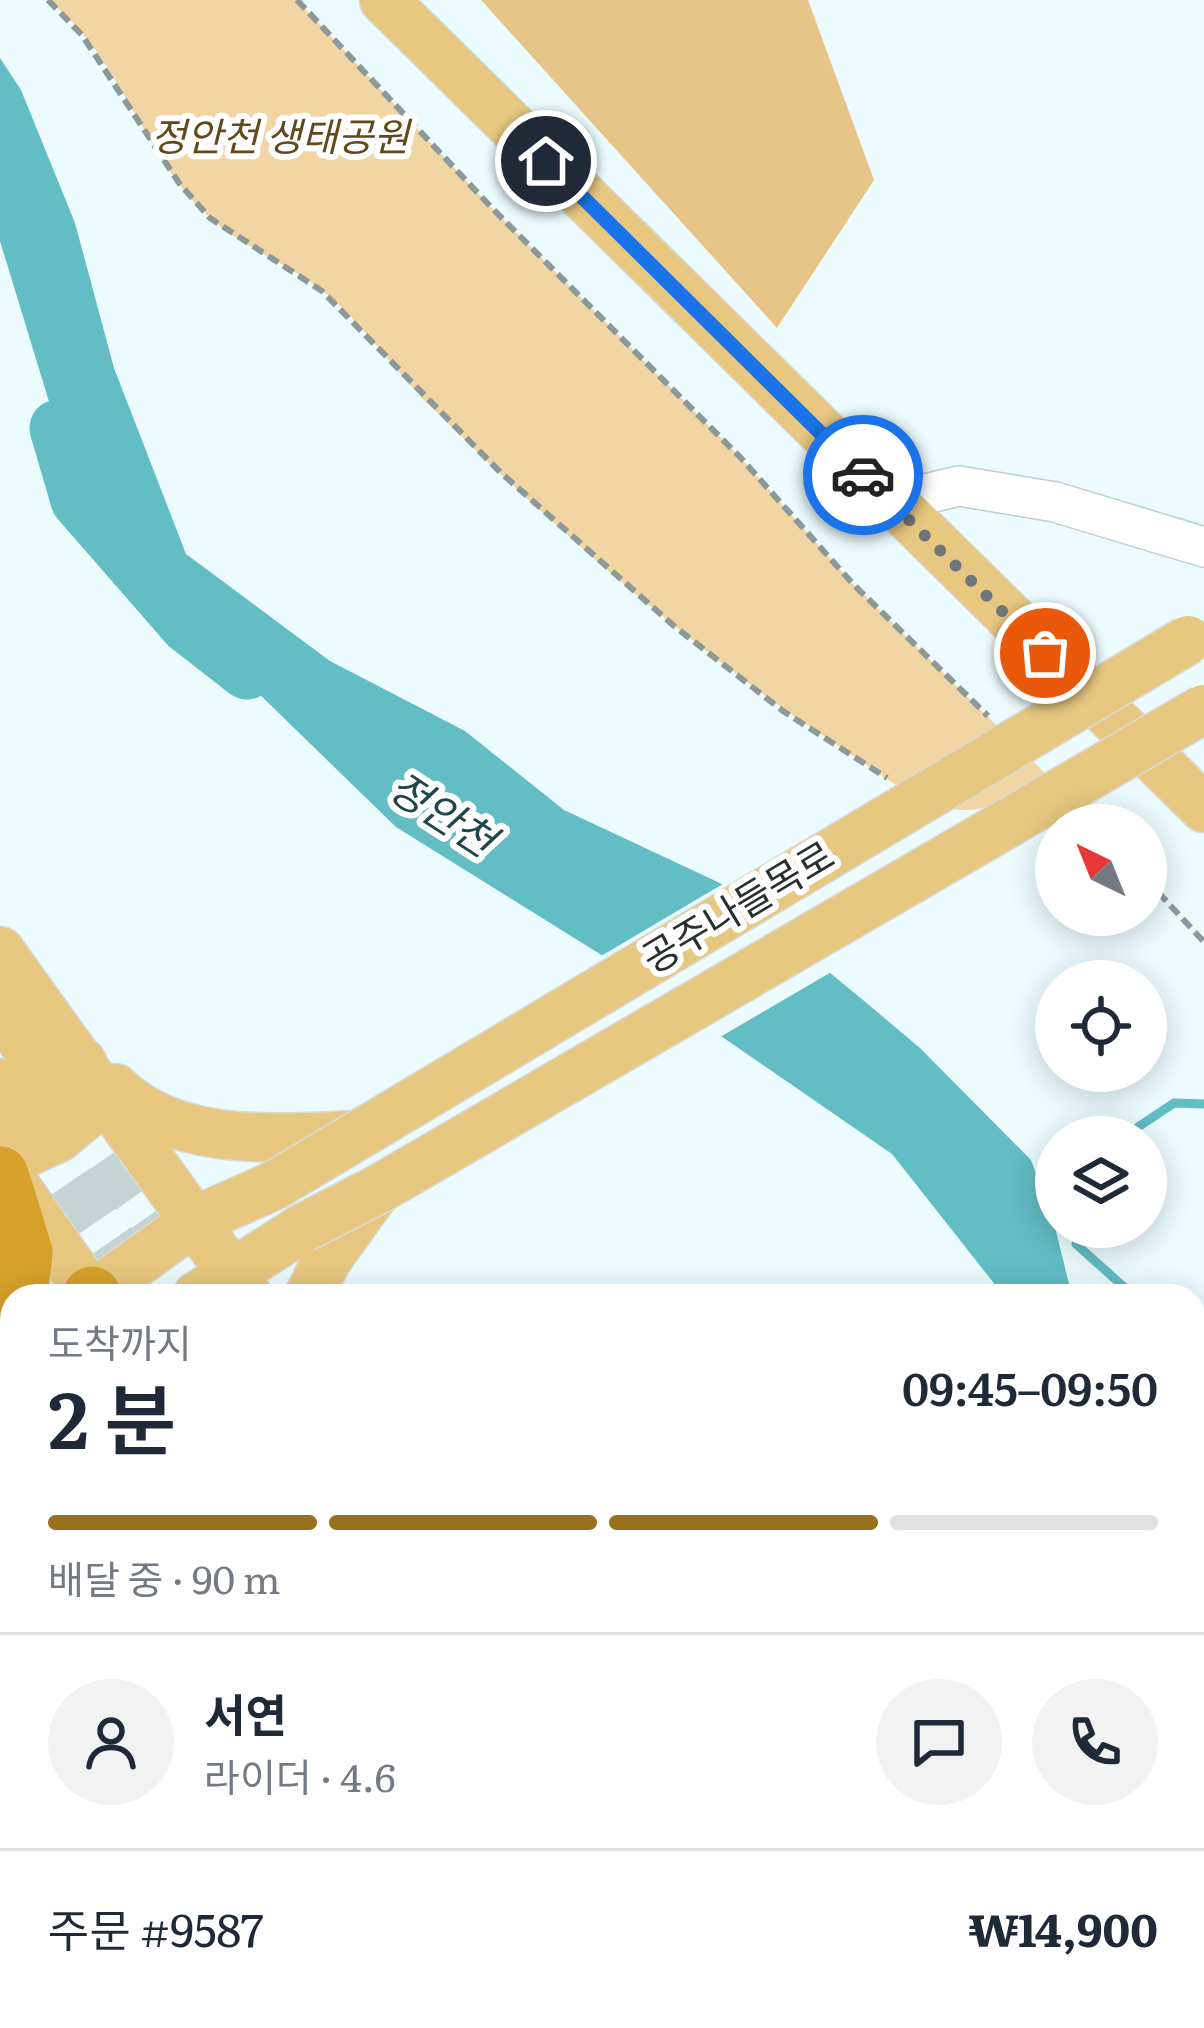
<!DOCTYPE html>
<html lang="ko">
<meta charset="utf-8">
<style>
:root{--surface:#fff;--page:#f2f2f3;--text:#1f2937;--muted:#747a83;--line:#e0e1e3;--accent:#99711d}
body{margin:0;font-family:Literata,"Noto Sans KR",serif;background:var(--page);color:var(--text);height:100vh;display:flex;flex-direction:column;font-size:45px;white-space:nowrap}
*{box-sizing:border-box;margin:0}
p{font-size:39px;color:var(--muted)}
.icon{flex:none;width:66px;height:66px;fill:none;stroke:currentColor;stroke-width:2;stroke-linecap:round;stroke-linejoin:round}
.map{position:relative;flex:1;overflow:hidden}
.side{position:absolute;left:0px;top:1284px;width:1206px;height:744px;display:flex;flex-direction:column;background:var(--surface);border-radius:36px 36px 0 0;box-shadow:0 6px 30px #0003}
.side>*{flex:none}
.needle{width:78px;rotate:317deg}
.fabs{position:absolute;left:1035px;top:804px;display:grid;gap:24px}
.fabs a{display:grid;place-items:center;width:132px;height:132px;border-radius:50%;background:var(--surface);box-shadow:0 6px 30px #0003;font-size:60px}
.pin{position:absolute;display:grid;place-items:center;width:102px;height:102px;color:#fff;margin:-51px;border:6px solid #fff;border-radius:50%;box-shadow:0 3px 12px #0007}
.courier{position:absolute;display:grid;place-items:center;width:120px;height:120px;margin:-60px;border:9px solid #1a73e8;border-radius:50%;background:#fff;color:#222;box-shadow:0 3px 15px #0007}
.overview em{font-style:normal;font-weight:600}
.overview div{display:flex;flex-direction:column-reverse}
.overview{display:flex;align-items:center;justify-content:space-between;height:204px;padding:0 48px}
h1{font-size:78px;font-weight:600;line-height:90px}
.bar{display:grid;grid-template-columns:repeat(4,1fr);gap:18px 12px;align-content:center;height:144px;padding:0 48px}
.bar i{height:15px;border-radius:9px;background:var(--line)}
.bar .on{background:var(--accent)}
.bar p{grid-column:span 4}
.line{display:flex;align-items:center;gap:30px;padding:0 48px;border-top:3px solid var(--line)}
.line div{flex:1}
.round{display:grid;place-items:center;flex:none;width:126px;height:126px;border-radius:63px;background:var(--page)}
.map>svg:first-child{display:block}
.green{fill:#f1d5a3}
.forest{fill:#e7c487}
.water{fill:#62bdc5}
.pier{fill:#ecfcfe}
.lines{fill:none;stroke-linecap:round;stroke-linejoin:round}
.stream{stroke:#62bdc5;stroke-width:9}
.river{stroke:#62bdc5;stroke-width:57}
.major-tunnel{stroke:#c5d3d5;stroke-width:48;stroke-dasharray:48 24;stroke-linecap:butt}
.minor-casing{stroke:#bfcfd0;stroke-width:42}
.major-casing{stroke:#d8dada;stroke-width:51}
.highway-casing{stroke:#d8dada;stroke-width:60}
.path{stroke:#8d9899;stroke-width:6;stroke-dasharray:12 6;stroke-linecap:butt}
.minor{stroke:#fff;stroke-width:39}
.major{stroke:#e8c780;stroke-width:48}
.highway{stroke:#d8a12c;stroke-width:57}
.major-bridge-casing{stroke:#d8dada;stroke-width:51;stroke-linecap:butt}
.major-bridge{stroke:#e8c780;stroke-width:48}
.done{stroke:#6d7777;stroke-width:12;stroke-dasharray:0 21.6}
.route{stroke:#1a73e8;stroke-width:15}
.labels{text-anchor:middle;stroke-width:12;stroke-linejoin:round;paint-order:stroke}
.park-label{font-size:39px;font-style:italic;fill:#61491b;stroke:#fff}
.street-label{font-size:39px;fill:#292f2f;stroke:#fff}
.water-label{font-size:42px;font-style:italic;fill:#1d474b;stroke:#fff}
</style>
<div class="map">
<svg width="1204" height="2028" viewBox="0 0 1204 2028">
<rect width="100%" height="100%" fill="#ecfcfe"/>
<!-- green -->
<g class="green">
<path d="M 48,0 L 297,0 L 490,206 L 740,457 L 853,584 L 1048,776 C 1020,795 984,817 948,808 C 912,800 876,771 846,751 C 695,653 556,530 428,404 C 392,368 364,324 323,291 C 288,264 242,247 209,217 C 142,155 121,56 48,0 Z"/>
<polygon points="12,1673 12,1829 0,1972 0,1683"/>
</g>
<!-- forest -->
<polygon class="forest" points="481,0 808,0 874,180 777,328"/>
<!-- water -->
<g class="water">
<polygon points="0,58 21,90 75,223 114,368 186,554 330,661 465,731 564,810 722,884 863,1000 920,1048 1031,1160 1053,1219 1072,1296 1004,1296 892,1154 624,969 396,827 188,625 79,500 0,241"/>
<polygon points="1194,1518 1204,1521 1204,1950 1194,1895"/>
</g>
<!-- pier -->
<polygon class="pier" points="728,881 833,971 715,1040 596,959"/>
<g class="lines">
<!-- stream -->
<g class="stream">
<polyline points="1123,1137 1174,1103 1204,1104"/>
<polyline points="1080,1227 1076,1244 1134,1296"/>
<polyline points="1194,1385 1204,1408"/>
<polyline points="1194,1454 1204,1434"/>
<polyline points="1194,1481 1204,1500"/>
<polyline points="448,2016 457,2028"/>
</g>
<!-- river -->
<polyline class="river" points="58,428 79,500 188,625 247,671"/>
<!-- major-tunnel -->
<g class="major-tunnel">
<polyline points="66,1098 207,1296"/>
<polyline points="30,1122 149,1296"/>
</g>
<!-- minor casing -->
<g class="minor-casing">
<polyline id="minor" points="891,502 959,486 1055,502 1204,547"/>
</g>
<!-- major casing -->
<g class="major-casing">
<g id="major">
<polyline points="384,0 1204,808"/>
<polyline points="0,951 248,1296"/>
<polyline points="0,1012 66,1098"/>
<polyline points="0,1083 30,1122"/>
<path d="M 115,1088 C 177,1148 274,1138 355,1135"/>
<polyline points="0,1144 23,1154 58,1138 93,1109 96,1093 82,1062"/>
<polyline points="10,1178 92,1296"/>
<polyline points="92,1295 196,1220 273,1186"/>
<polyline points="197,1296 303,1228"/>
<polyline points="309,1296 326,1261 377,1190"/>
<polyline points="556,2016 563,2028"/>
<polyline points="596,2016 603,2028"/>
<polyline points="650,2016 657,2028"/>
</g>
</g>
<!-- highway casing -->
<g class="highway-casing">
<g id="highway">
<polyline points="0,1175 24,1252 19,1296"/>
<polyline points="91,1296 92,1295"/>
<polyline points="0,1357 12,1334"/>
<polyline points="0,1433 12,1422"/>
</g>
</g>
<!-- path -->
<g class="path">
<polyline points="48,0 82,35 179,183 210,218 322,291 500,472 674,626 783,711 887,778"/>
<polyline points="297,0 490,206 740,457 853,584 988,716"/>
<polyline points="1146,879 1204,942"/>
</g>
<!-- minor -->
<use href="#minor" class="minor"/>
<!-- major -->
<use href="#major" class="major"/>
<!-- highway -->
<use href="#highway" class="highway"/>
<!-- major-bridge casing -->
<g class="major-bridge-casing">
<g id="major-bridge">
<polyline points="273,1186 1188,640"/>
<polyline points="303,1228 377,1190 1204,709"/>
</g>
</g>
<!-- major-bridge -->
<use href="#major-bridge" class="major-bridge"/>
</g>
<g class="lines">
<!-- done -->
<polyline class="done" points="863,475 1045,653"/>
<!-- route -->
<polyline class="route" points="546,161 863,475"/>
</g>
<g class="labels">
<!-- park labels -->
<g class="park-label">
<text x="280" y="151">정안천 생태공원</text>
</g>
<!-- street labels -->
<g class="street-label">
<text transform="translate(738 907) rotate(-31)" y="14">공주나들목로</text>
</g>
<!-- water labels -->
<g class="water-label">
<text transform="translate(442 814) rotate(33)" y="15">정안천</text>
</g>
</g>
</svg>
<div class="fabs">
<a><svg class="needle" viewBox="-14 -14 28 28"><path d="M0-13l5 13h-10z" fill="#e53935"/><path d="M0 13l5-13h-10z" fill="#747a83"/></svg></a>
<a><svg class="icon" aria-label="locate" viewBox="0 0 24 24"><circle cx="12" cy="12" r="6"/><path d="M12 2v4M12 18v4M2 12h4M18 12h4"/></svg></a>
<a><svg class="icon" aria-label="layers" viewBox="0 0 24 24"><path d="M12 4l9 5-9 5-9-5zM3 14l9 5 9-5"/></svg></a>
</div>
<div class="pin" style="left:1045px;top:653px;background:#ea580c"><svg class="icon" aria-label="bag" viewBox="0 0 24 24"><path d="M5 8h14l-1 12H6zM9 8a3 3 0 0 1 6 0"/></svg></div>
<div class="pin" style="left:546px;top:161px;background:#1f2937"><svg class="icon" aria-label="home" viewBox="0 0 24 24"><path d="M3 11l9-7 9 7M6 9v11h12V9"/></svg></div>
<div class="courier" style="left:863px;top:475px"><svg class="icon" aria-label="car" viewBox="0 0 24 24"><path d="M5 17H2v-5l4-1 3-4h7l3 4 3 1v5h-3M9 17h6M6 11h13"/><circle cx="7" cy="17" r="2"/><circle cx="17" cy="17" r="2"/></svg></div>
<section class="side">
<div class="overview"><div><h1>2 분</h1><p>도착까지</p></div><em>09:45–09:50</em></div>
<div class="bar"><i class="on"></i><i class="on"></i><i class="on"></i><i></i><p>배달 중 · 90 m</p></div>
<div class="line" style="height:216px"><a class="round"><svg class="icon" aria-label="person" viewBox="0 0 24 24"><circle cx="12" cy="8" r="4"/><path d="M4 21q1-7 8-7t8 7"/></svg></a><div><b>서연</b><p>라이더 · 4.6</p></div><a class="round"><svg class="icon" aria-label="chat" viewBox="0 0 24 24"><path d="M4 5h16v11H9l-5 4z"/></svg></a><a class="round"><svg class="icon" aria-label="phone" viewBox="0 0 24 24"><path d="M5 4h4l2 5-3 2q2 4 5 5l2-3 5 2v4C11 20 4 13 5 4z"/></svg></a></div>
<div class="line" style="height:156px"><div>주문 #9587</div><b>₩14,900</b></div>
</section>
</div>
